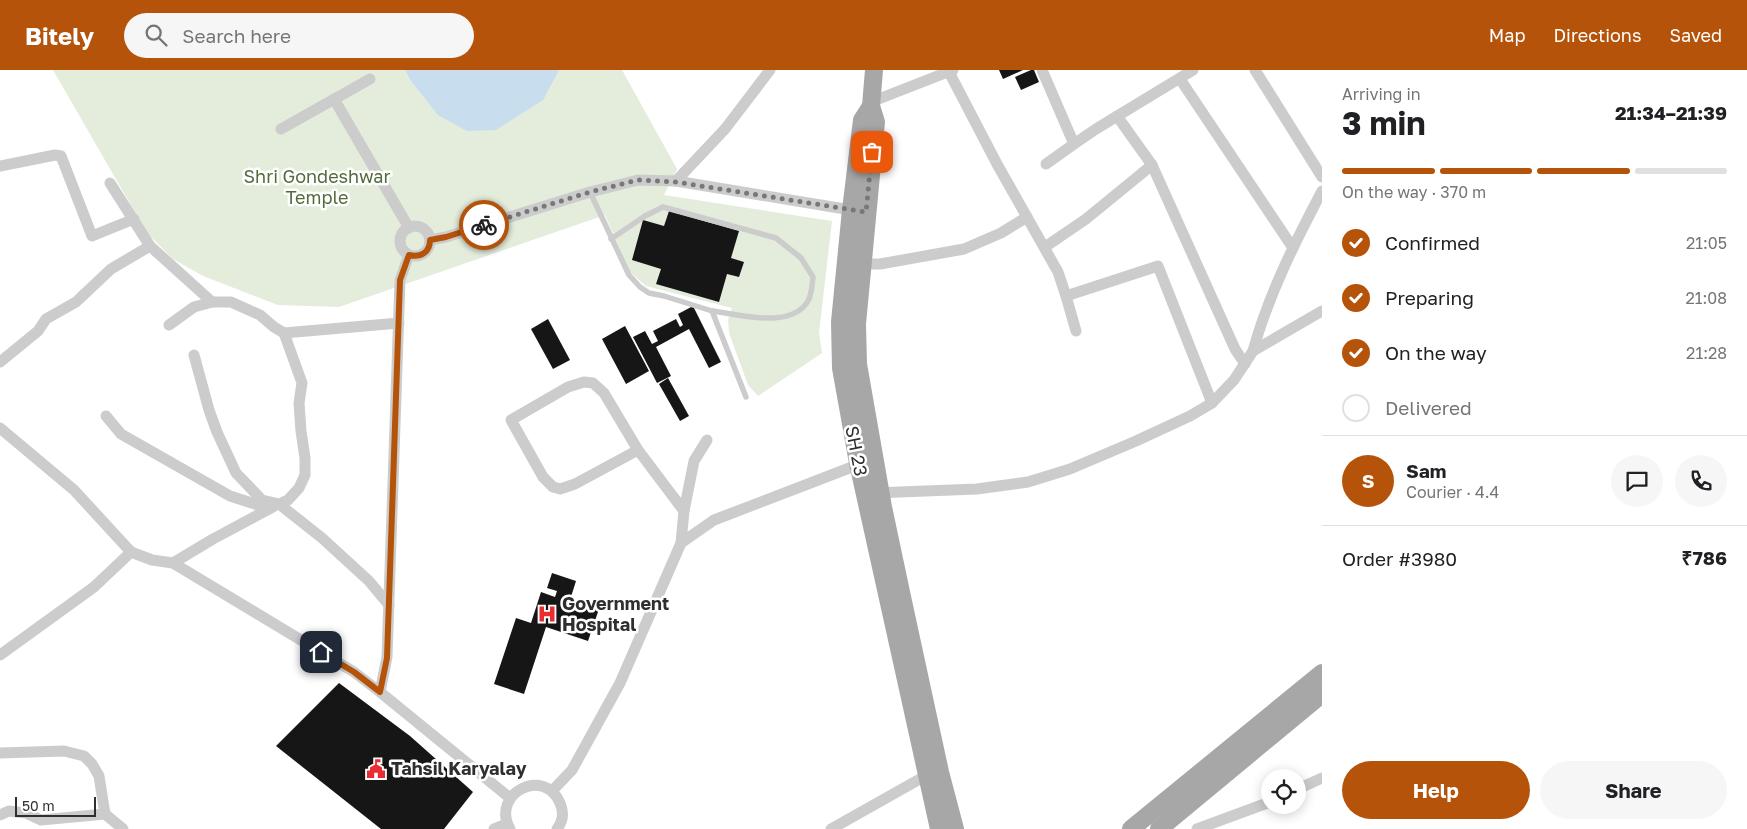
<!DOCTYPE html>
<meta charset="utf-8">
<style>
:root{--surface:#fff;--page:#f6f6f6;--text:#202124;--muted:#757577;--line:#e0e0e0;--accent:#b45309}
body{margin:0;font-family:"Golos Text",sans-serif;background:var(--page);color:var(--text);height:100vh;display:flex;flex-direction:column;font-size:19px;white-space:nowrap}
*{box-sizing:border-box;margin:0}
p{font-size:16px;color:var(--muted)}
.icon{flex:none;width:28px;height:28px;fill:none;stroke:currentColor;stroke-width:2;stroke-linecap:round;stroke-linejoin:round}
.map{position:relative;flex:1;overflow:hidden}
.panel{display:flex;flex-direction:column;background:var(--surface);width:425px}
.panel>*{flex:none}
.controls{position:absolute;left:1261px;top:699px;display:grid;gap:10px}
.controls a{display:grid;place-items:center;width:45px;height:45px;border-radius:50%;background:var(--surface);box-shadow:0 2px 12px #0003;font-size:25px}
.scale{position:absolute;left:15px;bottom:12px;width:81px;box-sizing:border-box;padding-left:5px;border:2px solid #2f2f2f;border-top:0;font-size:14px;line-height:18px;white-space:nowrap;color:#2f2f2f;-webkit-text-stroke:4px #fff;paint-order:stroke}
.pin{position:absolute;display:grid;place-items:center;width:42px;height:42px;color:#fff;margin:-21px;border-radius:10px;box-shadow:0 2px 8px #0006}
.courier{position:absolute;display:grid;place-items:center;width:50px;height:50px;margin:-25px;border:4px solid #b45309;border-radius:50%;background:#fff;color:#222;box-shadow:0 1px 6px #0007}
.summary em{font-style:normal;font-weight:700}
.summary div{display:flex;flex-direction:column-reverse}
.summary{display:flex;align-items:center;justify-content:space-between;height:85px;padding:0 20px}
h1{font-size:32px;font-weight:700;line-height:38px}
.bar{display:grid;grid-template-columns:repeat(4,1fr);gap:8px 5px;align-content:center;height:60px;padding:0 20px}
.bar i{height:6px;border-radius:4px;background:var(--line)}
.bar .on{background:var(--accent)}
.bar p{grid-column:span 4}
.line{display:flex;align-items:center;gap:12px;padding:0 20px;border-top:1px solid var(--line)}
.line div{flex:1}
.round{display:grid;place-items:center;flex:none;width:52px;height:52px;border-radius:26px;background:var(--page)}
ol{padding:0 20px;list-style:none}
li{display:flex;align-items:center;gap:15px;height:55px}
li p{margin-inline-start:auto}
li .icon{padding:5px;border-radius:50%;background:var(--accent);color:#fff;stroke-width:4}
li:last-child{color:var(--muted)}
li i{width:28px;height:28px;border:2px solid var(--line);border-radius:50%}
.primary-button{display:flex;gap:10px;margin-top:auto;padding:10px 20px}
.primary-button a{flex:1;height:58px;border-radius:30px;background:var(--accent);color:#fff;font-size:20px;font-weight:700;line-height:58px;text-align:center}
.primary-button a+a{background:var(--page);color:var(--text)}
header{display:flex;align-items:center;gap:30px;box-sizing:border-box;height:70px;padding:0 25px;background:var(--accent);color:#fff}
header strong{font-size:24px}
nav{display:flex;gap:28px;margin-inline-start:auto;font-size:18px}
.search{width:350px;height:45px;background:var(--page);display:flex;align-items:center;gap:12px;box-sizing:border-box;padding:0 18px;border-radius:28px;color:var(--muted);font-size:19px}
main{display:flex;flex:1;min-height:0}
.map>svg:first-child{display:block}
.green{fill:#e4ecdc}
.water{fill:#c8dded}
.building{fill:#161616}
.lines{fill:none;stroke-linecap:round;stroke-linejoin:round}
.service{stroke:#ccc;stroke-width:5.5}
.minor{stroke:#ccc;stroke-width:11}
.primary{stroke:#a7a7a7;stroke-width:18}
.done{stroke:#787878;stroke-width:5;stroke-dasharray:0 9}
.route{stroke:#b45309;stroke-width:6}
.labels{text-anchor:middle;stroke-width:5;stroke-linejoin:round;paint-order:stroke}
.park-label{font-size:18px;fill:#506c3b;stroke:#fff}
.street-label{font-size:18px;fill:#2f2f2f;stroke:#fff}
.poi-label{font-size:18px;font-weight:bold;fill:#2f2f2f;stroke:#fff;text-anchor:start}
</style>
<header>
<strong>Bitely</strong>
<div class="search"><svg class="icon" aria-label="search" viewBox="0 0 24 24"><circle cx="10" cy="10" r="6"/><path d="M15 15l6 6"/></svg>Search here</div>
<nav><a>Map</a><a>Directions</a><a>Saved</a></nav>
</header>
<main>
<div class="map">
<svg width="1322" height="759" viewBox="0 0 1322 759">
<rect width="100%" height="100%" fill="#fff"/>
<!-- green -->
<polygon class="green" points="53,0 622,0 677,99 664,125 832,151 819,263 822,283 758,326 748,315 729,263 728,250 732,238 646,216 630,202 605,145 339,237 278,235 203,206 173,189 147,163"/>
<!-- water -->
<polygon class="water" points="405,0 559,0 543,30 496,60 467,61 438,45 411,11"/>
<!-- building -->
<g class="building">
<polygon points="999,0 1023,0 1003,9"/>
<polygon points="1031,0 1034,0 1039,12 1021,20 1015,7"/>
<polygon points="669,141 739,161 731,188 744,192 739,207 727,204 719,232 656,214 661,199 632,190 643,150 664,156"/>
<polygon points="693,236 721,292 709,298 689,259 656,277 671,306 657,313 633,267 645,261 652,274 658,271 653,261 676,249 680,257 683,255 678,244"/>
<polygon points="548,249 570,290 553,299 531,259"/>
<polygon points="625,256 649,301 626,314 602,269"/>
<polygon points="668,308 689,346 680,351 659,314"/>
<polygon points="552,503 576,511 570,530 599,539 588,571 546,557 524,624 494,614 516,548 531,553 541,522 555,527 557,521 547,518"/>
<polygon points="339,613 410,666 473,722 444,759 381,759 276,676"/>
</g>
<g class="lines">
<!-- service -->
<g class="service">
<polyline points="590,122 629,205 640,217 649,223 664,226 712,241 746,327"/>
<path d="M 611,169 L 645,146 L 663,137 L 776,168 L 801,188 L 813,207 C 812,215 812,224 808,231 C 791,260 738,244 712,241"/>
</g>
<!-- minor -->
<g class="minor">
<polyline points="1042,0 1074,74 1096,59 1193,0"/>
<polyline points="1255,0 1322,107"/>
<polyline points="949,2 997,94 1058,202 1066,226 1076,261"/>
<polyline points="1180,9 1293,178"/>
<polyline points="334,29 409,158"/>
<polyline points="871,32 953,0"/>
<polyline points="1117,46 1152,95 1235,279 1245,294"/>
<polyline points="281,59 370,9"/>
<polyline points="1046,94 1074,74"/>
<polyline points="0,96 55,85 61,86 92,166 134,149"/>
<polyline points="676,111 725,59 770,0"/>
<polyline points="110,113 150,176 212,232"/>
<circle cx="415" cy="171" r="15"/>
<polyline points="430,170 446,167 590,122 638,110 676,111 857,141"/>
<polyline points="1045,177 1086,149 1152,95"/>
<polyline points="409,185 400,210 387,587 380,622 510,728"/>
<polyline points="861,194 880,194 964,179 1001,163 1027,147"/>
<polyline points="1066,226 1158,196 1212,333"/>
<polyline points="284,263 399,253"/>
<path d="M 1253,281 C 1268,226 1295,172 1322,121"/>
<polyline points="194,285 209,340 217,362 236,403 262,430 279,434 322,468 369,511 389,535"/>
<polyline points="0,292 38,261 46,249 76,232 111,199 150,176"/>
<polyline points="106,346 121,364 230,426 261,436 279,434 288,430 299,418 305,405 305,388 301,361 299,333 302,313 284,263 274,257 260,245 231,232 212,232 194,237 169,255"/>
<polyline points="0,358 74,420 131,482"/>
<polyline points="638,380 575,414 560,419 553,417 543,407 511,350 568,317 584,312 593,313 604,323 638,380 684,441"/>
<polyline points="874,423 977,419 1028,412 1070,399 1136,371 1190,346 1212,333 1234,310 1253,281 1322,241"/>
<polyline points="681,473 684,441 694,391 707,370"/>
<polyline points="173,493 354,602 380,622"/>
<polyline points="0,585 94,517 131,482 152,490 173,493 213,469 273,437"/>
<polyline points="0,683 64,681 84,686 92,694 99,706 105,744 123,759"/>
<polyline points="1298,719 1322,708"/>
<polyline points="552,721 572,700 620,613 681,473 714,450 865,392"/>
<polyline points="0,745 9,741 26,743 41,750 105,744"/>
<polyline points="494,759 507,754"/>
<path d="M 510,759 C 490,723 545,696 560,733 C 564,742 563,751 557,759"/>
<polyline points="831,759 927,705 932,704"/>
<polyline points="1197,759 1270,732"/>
</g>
<!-- primary -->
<g class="primary">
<polyline points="874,0 871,36 862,50 851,140 840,252 841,298 858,393 939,759"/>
<polyline points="871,36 876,52 857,254 858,294 883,437 901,522 940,702 955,759"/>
<polyline points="1131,759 1322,603"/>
<polyline points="1159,759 1322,624"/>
</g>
</g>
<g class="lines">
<!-- done -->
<polyline class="done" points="484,155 590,122 638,110 676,112 866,142 872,82"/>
<!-- route -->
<path class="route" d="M 321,582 L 354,602 L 380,622 L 387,588 L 400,210 L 409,185 C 421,188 430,182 430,170 L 446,167 L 484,155"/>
</g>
<!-- icons -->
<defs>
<g id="hospital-bare" transform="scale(1.5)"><path d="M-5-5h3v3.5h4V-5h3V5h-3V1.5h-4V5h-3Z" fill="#ea2d33" stroke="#fff" stroke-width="2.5" paint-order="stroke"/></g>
<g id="civic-bare" transform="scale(1.5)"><path d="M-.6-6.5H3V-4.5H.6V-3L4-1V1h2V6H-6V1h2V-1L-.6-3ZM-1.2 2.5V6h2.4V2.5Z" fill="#ea2d33" stroke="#fff" stroke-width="2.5" paint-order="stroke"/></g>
</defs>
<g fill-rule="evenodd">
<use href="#hospital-bare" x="547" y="544"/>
<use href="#civic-bare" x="376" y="699"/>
</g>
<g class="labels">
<!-- park labels -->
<g class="park-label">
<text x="317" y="113">Shri Gondeshwar<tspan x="317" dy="21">Temple</tspan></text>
</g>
<!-- street labels -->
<g class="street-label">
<text transform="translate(856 381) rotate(79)" y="6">SH 23</text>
</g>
<!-- poi labels -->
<g class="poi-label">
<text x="562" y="540">Government<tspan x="562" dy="21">Hospital</tspan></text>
<text x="391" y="705">Tahsil Karyalay</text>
</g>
</g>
</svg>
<div class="controls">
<a><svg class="icon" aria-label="locate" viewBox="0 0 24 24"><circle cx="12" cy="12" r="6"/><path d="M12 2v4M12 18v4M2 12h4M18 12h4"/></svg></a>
</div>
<div class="scale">50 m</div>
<div class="pin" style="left:872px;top:82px;background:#ea580c"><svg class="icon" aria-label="bag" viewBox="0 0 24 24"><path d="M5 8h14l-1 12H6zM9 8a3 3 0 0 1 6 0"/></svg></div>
<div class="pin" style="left:321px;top:582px;background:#1f2937"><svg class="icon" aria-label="home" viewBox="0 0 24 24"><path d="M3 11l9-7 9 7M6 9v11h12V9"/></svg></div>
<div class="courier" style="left:484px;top:155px"><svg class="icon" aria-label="bike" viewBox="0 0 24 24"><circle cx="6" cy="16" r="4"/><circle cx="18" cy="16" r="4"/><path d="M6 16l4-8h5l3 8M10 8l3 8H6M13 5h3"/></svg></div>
</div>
<section class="panel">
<div class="summary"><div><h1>3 min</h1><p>Arriving in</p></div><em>21:34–21:39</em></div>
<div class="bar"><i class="on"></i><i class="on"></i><i class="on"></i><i></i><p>On the way · 370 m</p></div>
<ol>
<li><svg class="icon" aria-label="check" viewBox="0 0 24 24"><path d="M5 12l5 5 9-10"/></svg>Confirmed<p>21:05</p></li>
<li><svg class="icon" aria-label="check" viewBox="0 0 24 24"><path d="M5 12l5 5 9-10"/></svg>Preparing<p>21:08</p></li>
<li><svg class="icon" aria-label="check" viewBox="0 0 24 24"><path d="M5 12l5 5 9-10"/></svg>On the way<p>21:28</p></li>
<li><i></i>Delivered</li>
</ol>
<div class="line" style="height:90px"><b class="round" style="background:var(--accent);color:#fff">S</b><div><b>Sam</b><p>Courier · 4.4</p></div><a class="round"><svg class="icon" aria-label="chat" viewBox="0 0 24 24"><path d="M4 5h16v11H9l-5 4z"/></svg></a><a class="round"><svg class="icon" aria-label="phone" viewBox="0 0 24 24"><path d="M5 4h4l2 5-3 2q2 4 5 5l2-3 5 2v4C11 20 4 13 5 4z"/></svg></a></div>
<div class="line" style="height:65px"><div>Order #3980</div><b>₹786</b></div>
<div class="primary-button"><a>Help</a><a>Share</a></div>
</section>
</main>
